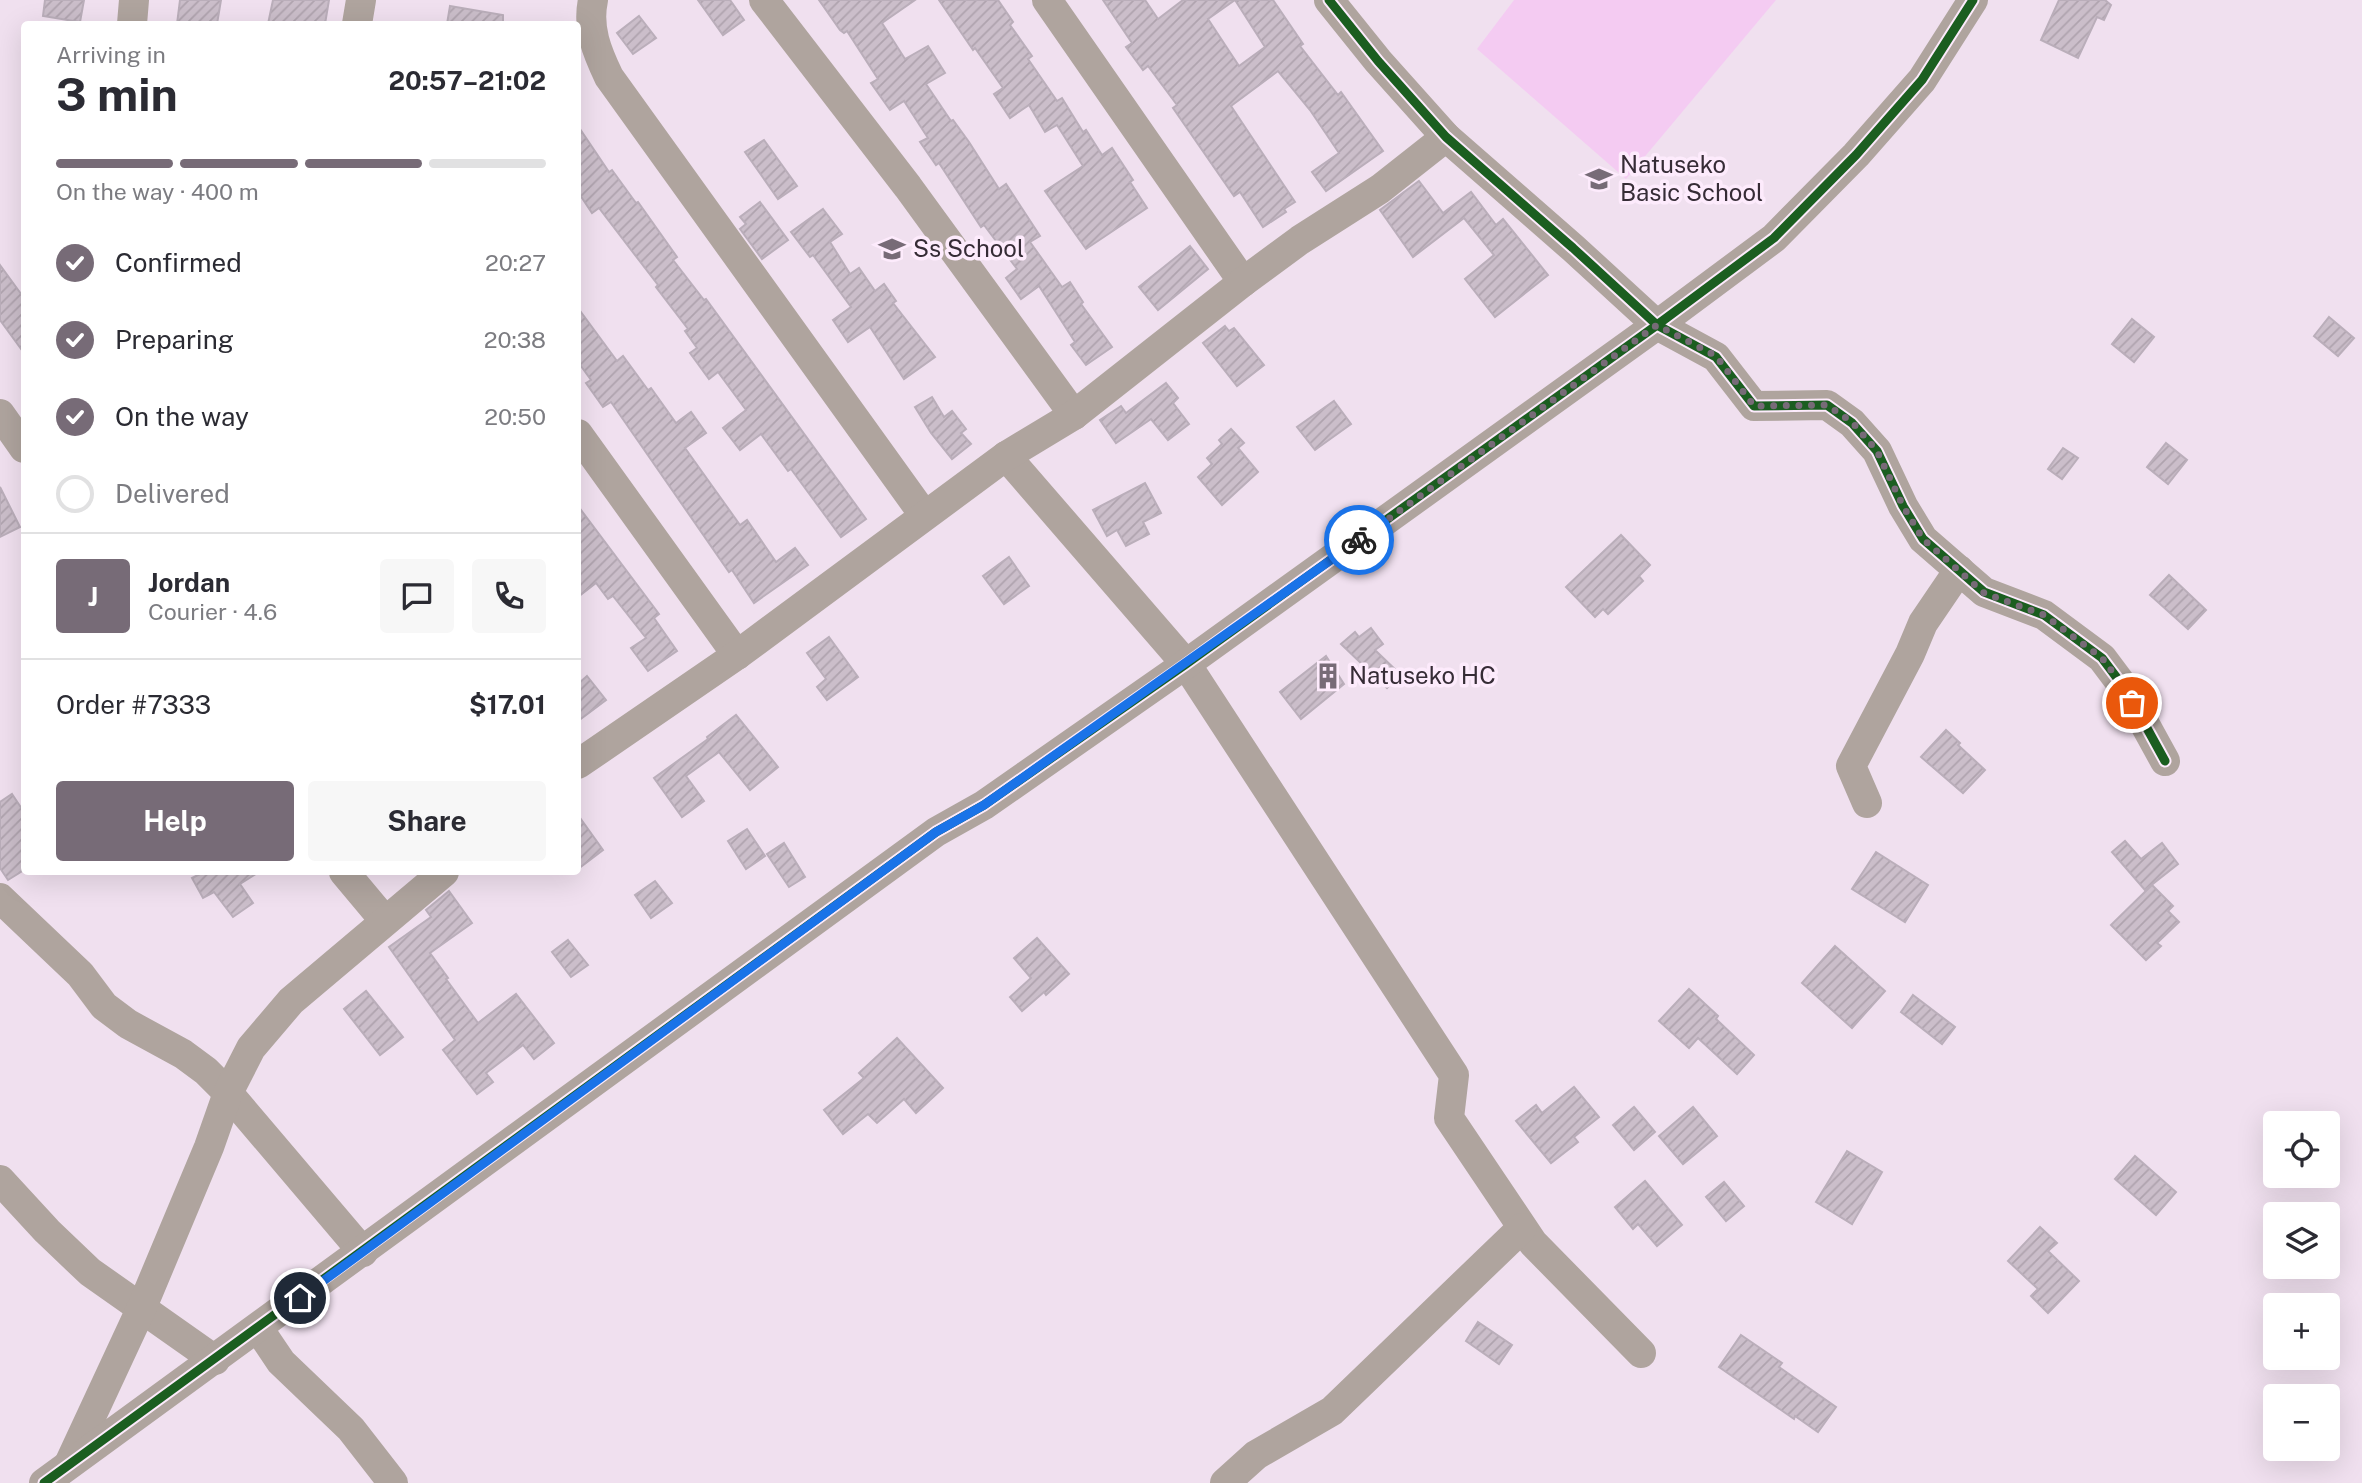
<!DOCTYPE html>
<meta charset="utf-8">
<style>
:root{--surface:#fff;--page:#f7f7f7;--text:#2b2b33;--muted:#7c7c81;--line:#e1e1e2;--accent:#776b77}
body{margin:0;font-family:"Public Sans",sans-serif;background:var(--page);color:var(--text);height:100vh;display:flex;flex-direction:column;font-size:26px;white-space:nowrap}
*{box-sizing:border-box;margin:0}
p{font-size:23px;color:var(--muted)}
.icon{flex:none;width:38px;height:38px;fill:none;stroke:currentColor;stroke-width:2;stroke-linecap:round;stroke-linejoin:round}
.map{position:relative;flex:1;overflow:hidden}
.drawer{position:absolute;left:21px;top:21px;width:560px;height:854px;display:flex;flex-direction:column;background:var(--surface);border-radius:7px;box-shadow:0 7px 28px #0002}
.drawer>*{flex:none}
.fabs{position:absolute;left:2263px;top:1111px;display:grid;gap:14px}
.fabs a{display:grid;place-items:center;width:77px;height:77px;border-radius:7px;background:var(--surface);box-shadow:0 7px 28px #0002;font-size:35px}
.pin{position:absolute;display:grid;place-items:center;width:60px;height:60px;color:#fff;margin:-30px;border:4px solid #fff;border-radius:50%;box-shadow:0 2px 7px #0007}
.courier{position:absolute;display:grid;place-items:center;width:70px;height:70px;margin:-35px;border:5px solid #1a73e8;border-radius:50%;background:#fff;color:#222;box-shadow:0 2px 9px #0007}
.summary em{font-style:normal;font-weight:700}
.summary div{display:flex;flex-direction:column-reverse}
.summary{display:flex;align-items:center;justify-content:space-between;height:119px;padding:0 35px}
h1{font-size:46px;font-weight:700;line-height:52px}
.bar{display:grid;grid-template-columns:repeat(4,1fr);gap:10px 7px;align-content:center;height:84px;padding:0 35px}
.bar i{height:9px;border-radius:5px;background:var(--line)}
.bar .on{background:var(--accent)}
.bar p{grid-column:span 4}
.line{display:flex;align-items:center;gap:18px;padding:0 35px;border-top:2px solid var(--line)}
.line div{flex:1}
.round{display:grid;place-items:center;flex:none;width:74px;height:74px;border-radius:7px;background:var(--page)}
ol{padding:0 35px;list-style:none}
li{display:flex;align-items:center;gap:21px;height:77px}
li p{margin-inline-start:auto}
li .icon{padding:7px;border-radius:50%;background:var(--accent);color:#fff;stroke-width:4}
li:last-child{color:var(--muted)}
li i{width:38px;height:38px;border:4px solid var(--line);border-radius:50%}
.action{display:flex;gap:14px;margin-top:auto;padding:14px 35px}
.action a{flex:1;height:80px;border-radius:7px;background:var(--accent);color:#fff;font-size:28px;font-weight:700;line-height:80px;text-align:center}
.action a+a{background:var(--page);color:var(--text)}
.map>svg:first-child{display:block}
.green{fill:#f4cbf2}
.building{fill:url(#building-hatch);stroke:#baaeba;stroke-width:2;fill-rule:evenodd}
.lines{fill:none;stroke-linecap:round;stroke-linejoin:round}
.minor{stroke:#afa49e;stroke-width:30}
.cycleway-casing{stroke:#fdebfc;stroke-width:13}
.cycleway{stroke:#1b5e20;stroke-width:9}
.done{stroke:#776b77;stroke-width:7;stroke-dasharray:0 12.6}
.route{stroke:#1a73e8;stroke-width:9}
.labels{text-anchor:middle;stroke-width:7;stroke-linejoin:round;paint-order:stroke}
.poi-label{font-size:24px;fill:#362c36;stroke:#fdebfc;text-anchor:start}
</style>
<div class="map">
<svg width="2362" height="1483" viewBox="0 0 2362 1483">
<defs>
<pattern id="building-hatch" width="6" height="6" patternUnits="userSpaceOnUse" patternTransform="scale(1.75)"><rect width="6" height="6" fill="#cbbeca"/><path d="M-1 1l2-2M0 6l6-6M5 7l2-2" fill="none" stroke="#afa3ae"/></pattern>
</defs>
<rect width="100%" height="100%" fill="#f0e0ef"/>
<!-- green -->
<polygon class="green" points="1514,0 1776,0 1626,179 1477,49"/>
<!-- building -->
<g class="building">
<polygon points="45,0 84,0 80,22 43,16"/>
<polygon points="180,0 221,0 217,24 177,24"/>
<polygon points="273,0 329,0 325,24 268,24"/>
<polygon points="698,0 730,0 744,20 723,35"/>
<polygon points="819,0 915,0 882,23 905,59 928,46 945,73 926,84 951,121 953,120 969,142 999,189 1006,184 1040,236 1030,242 1062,287 1070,282 1083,302 1081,304 1112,347 1086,365 1071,345 1075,342 1039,286 1021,299 1006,278 1017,269 984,225 981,227 939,163 936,165 920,142 928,138 904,101 890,110 871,83 878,79 847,31 844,33 840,30"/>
<polygon points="939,0 998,0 1013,22 1010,25 1032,56 1028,59 1057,101 1062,98 1083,132 1086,130 1102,155 1112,148 1133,180 1130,182 1147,208 1086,249 1045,191 1083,166 1057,125 1045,132 1029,105 1010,118 994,94 1003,88 975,48 973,50"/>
<path d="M 1103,0 L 1145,0 L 1158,19 L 1183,0 L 1273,0 L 1303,44 L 1300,46 L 1338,95 L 1341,92 L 1383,151 L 1326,191 L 1312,172 L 1339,153 L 1310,110 L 1278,71 L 1231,106 L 1295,202 L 1284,209 L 1286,212 L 1263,227 L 1240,192 L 1234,196 L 1173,108 L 1177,105 L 1148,66 L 1143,70 L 1126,47 L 1132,43 ZM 1235,0 L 1265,47 L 1239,66 L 1208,19 Z"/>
<polygon points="2059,0 2105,0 2111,5 2104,20 2097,17 2078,58 2041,40"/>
<polygon points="450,6 503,15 503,24 447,24"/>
<polygon points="639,16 656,38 633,54 617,33"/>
<polygon points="578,126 609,172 612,170 636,203 638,202 677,257 673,260 704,300 706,299 866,519 841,537 791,469 788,471 761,434 740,450 723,428 746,410 718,372 709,379 690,353 697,348 685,331 688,329 656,287 658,285 599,208 592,213 578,192"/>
<polygon points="764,140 797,186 778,199 745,152"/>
<polygon points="1419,181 1443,213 1471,192 1496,225 1503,219 1548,275 1495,317 1465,279 1494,255 1464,218 1413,257 1380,210"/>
<polygon points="760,202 788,240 762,259 740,229 746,224 740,217"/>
<polygon points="823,209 842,234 830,242 850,274 859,268 875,291 884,284 896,301 893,303 935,357 904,379 870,327 848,342 833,320 851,307 813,255 810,257 791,232"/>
<polygon points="1190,246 1208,269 1158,310 1139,287"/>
<polygon points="0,265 24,298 24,353 0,320"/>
<polygon points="578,308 617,361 623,356 648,390 651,388 676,423 691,412 706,433 685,448 740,525 747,520 776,562 795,548 808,565 754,603 732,570 729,572 611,402 603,407 586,383 591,380 578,362"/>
<polygon points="2329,317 2354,338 2338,356 2314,336"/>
<polygon points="2132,319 2154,337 2134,362 2112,344"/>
<polygon points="1225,326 1229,331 1234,328 1264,365 1237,386 1203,343"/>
<polygon points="1166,383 1178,398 1173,403 1189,424 1168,440 1151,419 1116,443 1100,420 1121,406 1126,413"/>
<polygon points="932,397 944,417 952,411 966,429 961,433 971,444 952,459 931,433 915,407"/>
<polygon points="1334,401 1351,424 1315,450 1297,427"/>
<polygon points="1231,429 1244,443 1238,448 1258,472 1222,505 1198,477 1212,464 1207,458 1222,444 1219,440"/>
<polygon points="2166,443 2187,460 2168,484 2147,467"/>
<polygon points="2063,448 2078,458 2062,479 2048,469"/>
<polygon points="1145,483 1161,513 1143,522 1149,534 1126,546 1117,530 1107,536 1093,510"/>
<polygon points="0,487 20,527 0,537"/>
<polygon points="578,506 659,614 654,618 677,651 648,671 631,648 646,638 613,596 608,599 596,583 578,597"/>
<polygon points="1621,535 1650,565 1639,576 1643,581 1608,614 1603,609 1595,617 1566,587"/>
<polygon points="1009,557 1029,586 1004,604 983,576"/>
<polygon points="2169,575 2206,610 2188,629 2150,595"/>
<polygon points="1371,628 1383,644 1375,650 1400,674 1387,688 1341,644 1355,632 1359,637"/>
<polygon points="829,637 858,677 827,700 817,687 826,679 807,653"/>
<polygon points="1326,656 1344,684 1301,719 1280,692"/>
<polygon points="587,676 606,700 578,721 578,684"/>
<polygon points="736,715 778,767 750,790 719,752 686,776 704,801 682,817 654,778 708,739 707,737"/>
<polygon points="1946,730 1960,743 1958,745 1985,770 1963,793 1921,757"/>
<polygon points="12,794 24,812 24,870 8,880 0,868 0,802"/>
<polygon points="578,815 603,850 578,869"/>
<polygon points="747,829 765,856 746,869 728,841"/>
<polygon points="2125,841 2141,859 2162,843 2178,864 2145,890 2112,852"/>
<polygon points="784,843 805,877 789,887 767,854"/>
<polygon points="1876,852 1928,885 1905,922 1852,889"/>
<polygon points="204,872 259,872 240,884 253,903 233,917 214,892 203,898 192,878"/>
<polygon points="655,881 672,903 651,918 635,895"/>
<polygon points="2152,885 2173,906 2168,911 2179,922 2157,943 2161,946 2146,960 2111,925"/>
<polygon points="449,891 472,923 430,953 448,978 446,979 478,1023 516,994 554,1043 534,1059 523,1045 486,1073 493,1082 477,1094 443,1050 455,1040 389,947 431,917 426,910"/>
<polygon points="1037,938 1069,974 1046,995 1044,992 1022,1011 1010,997 1031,978 1014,958"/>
<polygon points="568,940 588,965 571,977 552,952"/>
<polygon points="1835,946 1885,991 1852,1028 1802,983"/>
<polygon points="1689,989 1718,1016 1716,1019 1754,1055 1737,1074 1698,1038 1689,1048 1659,1021"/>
<polygon points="366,991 403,1037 380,1055 344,1009"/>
<polygon points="1913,995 1955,1027 1942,1044 1901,1012"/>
<polygon points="897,1038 943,1088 916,1113 904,1099 877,1123 868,1114 843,1134 824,1110 864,1078 859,1073"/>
<polygon points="1574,1087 1599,1117 1574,1137 1578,1142 1551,1163 1516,1121 1536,1105 1542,1113"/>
<polygon points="1634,1107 1655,1132 1634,1150 1613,1125"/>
<polygon points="1693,1107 1717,1136 1683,1164 1659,1136"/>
<polygon points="1847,1151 1882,1172 1852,1224 1816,1202"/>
<polygon points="2135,1156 2176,1192 2156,1215 2115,1179"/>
<polygon points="1645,1181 1682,1225 1657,1246 1638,1224 1633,1229 1615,1207"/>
<polygon points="1724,1182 1744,1206 1726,1221 1706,1197"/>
<polygon points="2040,1227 2057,1243 2048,1251 2079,1281 2048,1313 2031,1296 2038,1289 2008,1261"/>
<polygon points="1478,1322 1512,1345 1499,1364 1466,1341"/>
<polygon points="1741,1335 1782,1363 1779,1367 1836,1407 1818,1432 1795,1416 1794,1419 1719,1367"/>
</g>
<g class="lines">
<!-- minor -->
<g class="minor">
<path d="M 593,0 C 587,28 597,52 609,77 L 924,515"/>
<polyline points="764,0 908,187 1074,415"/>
<polyline points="1047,0 1243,282"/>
<polyline points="1329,0 1378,61 1446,137 1573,248 1657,325 1716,357 1754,406 1827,405 1852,423 1877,451 1903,506 1923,539 1984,592 2044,615 2102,658 2126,690 2165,761"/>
<polyline points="132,24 134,0"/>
<polyline points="357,24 361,0"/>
<polyline points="0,414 24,448"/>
<polyline points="578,434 737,655"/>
<polyline points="1006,456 1186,664 1454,1075 1449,1118 1533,1243 1641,1353"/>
<polyline points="578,764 737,655 1006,456 1074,415 1243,282 1300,240 1380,189 1446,137"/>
<polyline points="1867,803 1851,766 1910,654 1923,623 1959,570"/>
<polyline points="344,872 385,921"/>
<polyline points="0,898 80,974 104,1006 128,1024 183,1054 206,1071 228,1093 363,1252"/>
<polyline points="0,1180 47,1231 90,1272 215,1360"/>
<polyline points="258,1328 281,1362 351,1429 393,1483"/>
<polyline points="69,1464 142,1307 209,1147 228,1093 251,1048 291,1001 444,872"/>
<polyline points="44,1483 936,832 984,805 1186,664 1657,325 1774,238 1856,155 1922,80 1973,0"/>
<polyline points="1225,1483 1256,1455 1332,1411 1522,1228"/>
</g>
<!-- cycleway casing -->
<g class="cycleway-casing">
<g id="cycleway">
<polyline points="1329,0 1378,61 1446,137 1573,248 1657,325 1716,357 1754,406 1827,405 1852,423 1877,451 1903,506 1923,539 1984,592 2044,615 2102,658 2126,690 2165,761"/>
<polyline points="44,1483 936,832 984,805 1186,664 1657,325 1774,238 1856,155 1922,80 1973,0"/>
</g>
</g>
<!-- cycleway -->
<use href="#cycleway" class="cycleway"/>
</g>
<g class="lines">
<!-- done -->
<polyline class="done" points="1359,540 1657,325 1716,356 1754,406 1827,405 1852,422 1877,451 1903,506 1923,539 1984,593 2044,615 2102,658 2126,690 2132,703"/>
<!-- route -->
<polyline class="route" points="300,1298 936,832 984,805 1359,540"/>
</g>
<!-- icons -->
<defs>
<g id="school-bare" transform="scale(2.1)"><path d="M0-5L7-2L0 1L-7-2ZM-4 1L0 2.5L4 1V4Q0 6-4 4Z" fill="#776b77" stroke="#fdebfc" stroke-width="2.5" paint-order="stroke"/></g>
<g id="building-bare" transform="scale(2.1)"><path d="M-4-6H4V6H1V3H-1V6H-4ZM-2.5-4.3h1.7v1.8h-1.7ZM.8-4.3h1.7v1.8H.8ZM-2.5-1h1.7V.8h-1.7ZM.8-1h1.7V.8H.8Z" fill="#776b77" stroke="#fdebfc" stroke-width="2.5" paint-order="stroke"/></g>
</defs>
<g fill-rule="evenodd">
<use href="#school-bare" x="1599" y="179"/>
<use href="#school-bare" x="892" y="249"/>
<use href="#building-bare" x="1328" y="676"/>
</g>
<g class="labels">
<!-- poi labels -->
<g class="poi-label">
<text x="1620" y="173">Natuseko<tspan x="1620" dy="28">Basic School</tspan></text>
<text x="913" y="257">Ss School</text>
<text x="1349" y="684">Natuseko HC</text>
</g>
</g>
</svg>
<div class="fabs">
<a><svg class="icon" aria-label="locate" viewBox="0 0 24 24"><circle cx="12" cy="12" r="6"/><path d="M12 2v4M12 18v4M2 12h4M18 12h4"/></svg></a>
<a><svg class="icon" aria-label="layers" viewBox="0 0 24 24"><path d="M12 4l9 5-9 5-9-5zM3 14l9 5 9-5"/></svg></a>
<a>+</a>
<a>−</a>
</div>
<div class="pin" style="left:2132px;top:703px;background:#ea580c"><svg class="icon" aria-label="bag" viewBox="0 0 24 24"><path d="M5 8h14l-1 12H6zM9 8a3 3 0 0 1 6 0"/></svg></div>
<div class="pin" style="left:300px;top:1298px;background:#1f2937"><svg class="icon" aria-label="home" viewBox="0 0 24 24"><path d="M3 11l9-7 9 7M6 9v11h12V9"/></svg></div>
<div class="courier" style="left:1359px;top:540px"><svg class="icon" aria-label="bike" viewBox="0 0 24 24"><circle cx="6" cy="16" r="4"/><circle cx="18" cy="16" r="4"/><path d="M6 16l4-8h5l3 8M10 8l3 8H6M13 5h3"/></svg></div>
<section class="drawer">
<div class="summary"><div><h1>3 min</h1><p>Arriving in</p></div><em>20:57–21:02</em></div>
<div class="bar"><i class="on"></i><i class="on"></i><i class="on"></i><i></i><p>On the way · 400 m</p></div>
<ol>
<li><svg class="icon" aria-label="check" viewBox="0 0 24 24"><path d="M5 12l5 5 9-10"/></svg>Confirmed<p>20:27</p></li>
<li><svg class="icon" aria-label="check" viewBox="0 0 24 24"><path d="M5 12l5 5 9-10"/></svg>Preparing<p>20:38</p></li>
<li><svg class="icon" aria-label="check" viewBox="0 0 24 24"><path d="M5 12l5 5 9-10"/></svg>On the way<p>20:50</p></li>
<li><i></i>Delivered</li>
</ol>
<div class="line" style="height:126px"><b class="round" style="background:var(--accent);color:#fff">J</b><div><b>Jordan</b><p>Courier · 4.6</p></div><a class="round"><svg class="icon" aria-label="chat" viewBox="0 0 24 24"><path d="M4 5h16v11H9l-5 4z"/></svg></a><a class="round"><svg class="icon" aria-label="phone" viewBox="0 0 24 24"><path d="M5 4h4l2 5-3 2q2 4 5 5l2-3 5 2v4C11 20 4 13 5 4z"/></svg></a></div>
<div class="line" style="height:91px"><div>Order #7333</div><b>$17.01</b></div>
<div class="action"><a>Help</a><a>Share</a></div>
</section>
</div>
